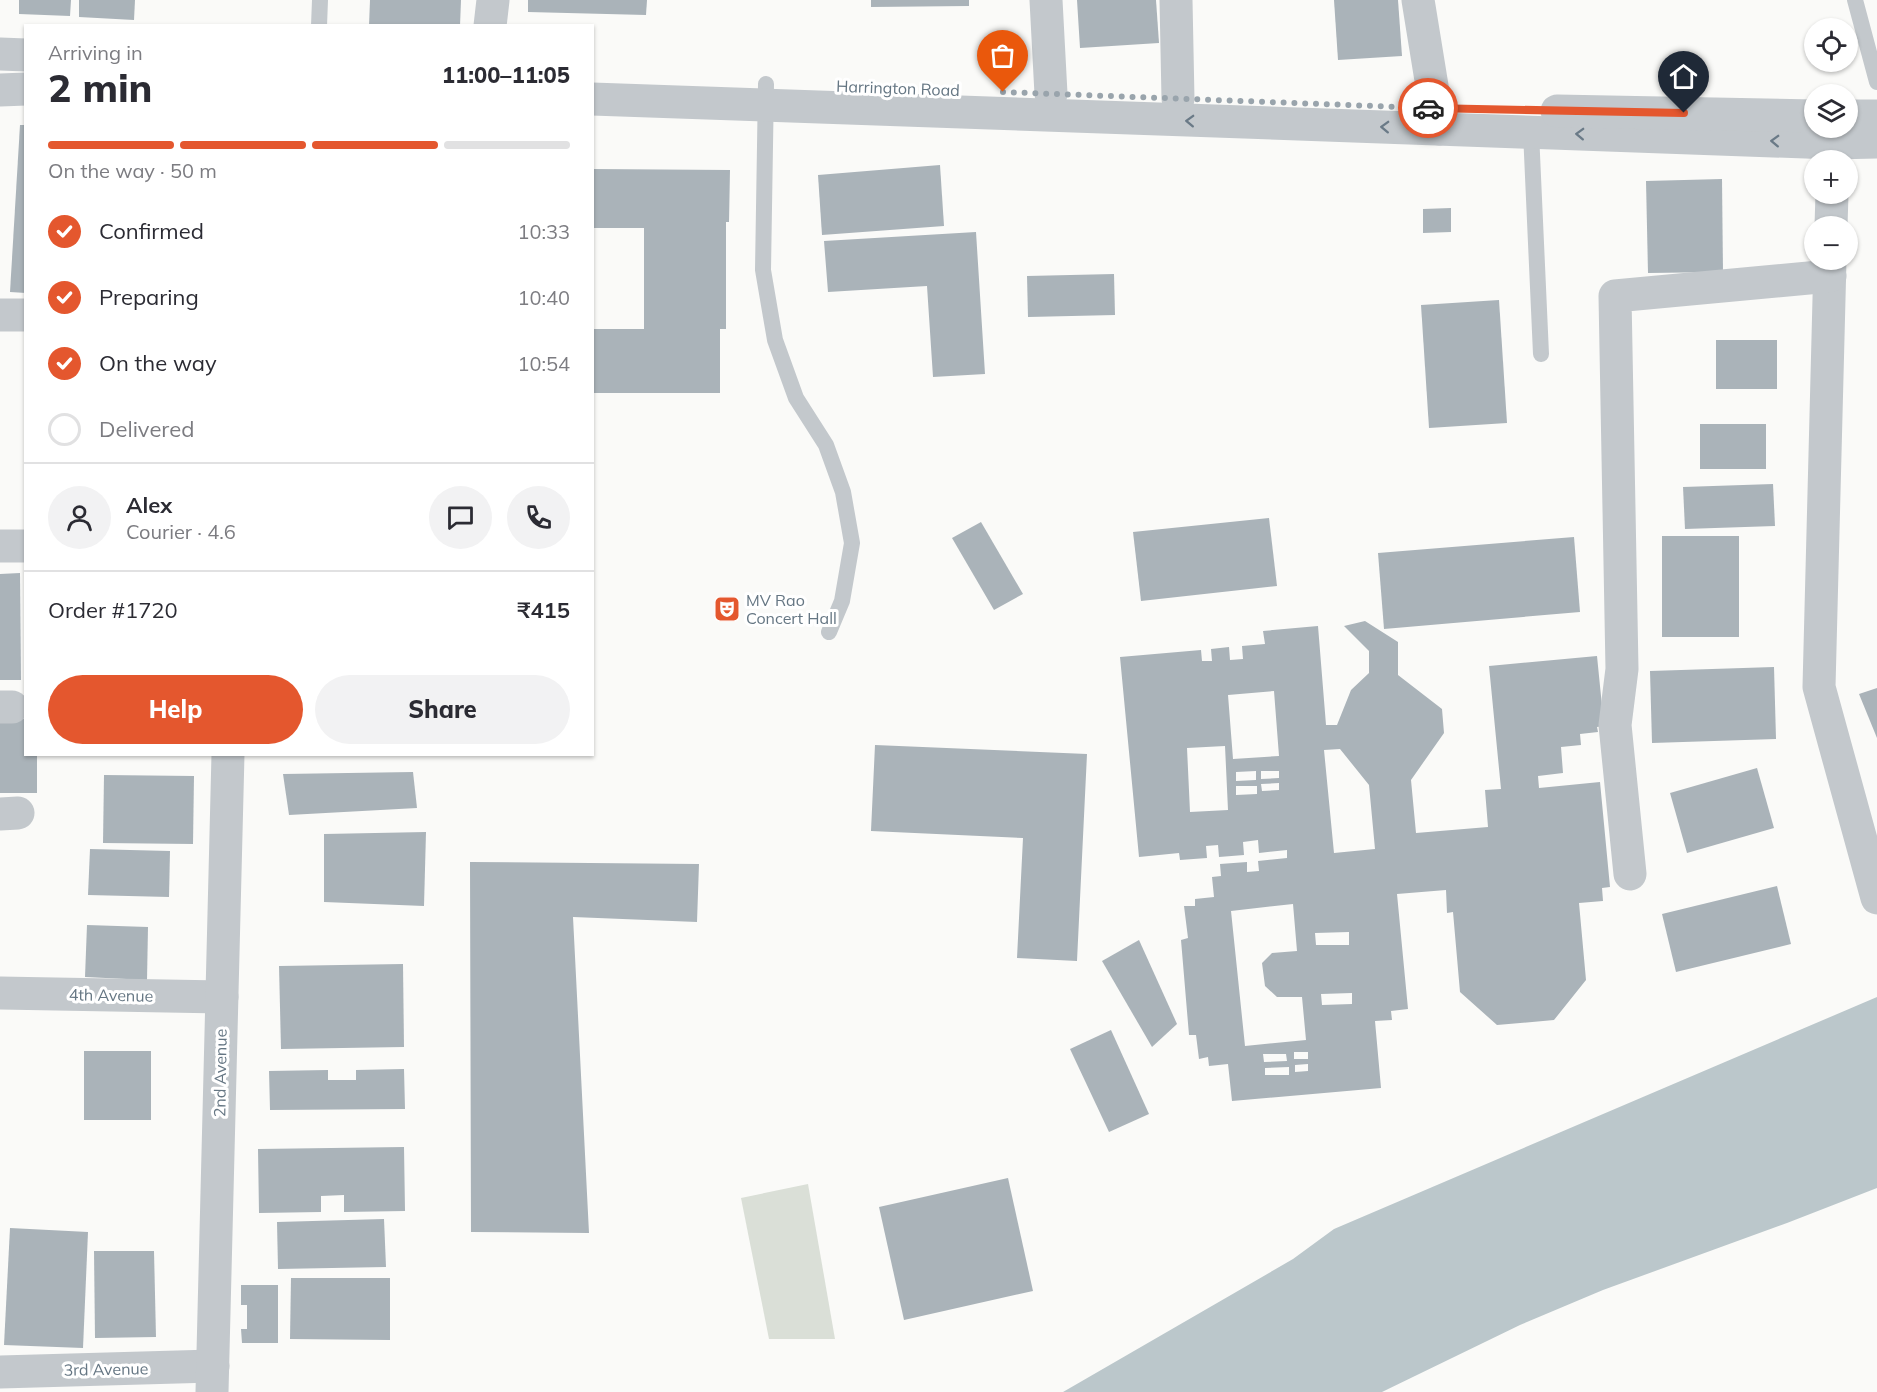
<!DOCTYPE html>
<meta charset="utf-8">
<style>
:root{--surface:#fff;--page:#f2f2f3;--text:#2b2b33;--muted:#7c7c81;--line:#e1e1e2;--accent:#e4572e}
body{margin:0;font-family:Mulish,sans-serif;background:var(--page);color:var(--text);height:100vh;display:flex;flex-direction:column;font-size:22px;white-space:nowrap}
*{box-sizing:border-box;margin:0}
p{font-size:20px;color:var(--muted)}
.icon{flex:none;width:33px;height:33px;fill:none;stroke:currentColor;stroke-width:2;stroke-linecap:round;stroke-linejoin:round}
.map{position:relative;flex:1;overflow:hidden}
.drawer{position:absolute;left:24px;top:24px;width:570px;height:732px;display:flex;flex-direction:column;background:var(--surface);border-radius:0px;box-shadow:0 2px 4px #0004}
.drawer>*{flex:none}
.controls{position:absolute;left:1804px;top:18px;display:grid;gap:12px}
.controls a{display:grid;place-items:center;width:54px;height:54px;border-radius:50%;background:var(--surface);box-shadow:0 2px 4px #0004;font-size:30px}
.pin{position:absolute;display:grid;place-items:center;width:51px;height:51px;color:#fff;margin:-62px -26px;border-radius:50% 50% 50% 0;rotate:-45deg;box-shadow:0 0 6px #0007}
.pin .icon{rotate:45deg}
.courier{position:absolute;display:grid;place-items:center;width:60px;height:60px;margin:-30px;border:4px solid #e4572e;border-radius:50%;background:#fff;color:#222;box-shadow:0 2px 8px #0007}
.summary em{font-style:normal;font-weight:800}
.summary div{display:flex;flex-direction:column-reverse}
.summary{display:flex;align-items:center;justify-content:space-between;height:102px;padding:0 24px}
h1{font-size:39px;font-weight:800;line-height:45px}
.bar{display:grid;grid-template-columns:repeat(4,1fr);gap:9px 6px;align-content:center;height:72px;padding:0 24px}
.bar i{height:8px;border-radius:4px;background:var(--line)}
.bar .active{background:var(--accent)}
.bar p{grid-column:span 4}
.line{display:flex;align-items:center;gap:15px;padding:0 24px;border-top:2px solid var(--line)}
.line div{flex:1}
.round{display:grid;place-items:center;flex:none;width:63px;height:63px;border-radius:32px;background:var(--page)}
ol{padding:0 24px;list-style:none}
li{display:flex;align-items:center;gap:18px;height:66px}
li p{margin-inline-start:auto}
li .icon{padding:6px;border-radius:50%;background:var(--accent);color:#fff;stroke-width:4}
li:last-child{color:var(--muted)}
li i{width:33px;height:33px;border:3px solid var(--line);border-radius:50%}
.button{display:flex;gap:12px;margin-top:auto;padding:12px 24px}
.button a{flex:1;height:69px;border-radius:36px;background:var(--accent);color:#fff;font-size:24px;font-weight:800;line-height:69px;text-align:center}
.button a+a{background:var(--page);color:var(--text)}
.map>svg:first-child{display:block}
.green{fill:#dadfd7}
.water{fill:#bbc7cb}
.building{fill:#aab3b9;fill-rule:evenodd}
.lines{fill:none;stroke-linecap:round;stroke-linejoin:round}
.service{stroke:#c3c8cc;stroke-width:16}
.minor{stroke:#c3c8cc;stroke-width:33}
.tertiary{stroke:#c3c8cc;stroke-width:33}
.oneway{stroke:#6a7a87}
.done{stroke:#99a4ac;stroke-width:6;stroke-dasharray:0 10.8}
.route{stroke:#e4572e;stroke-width:8}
.labels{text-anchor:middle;stroke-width:6;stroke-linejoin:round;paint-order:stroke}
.street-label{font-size:16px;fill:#657683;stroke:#fff}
.poi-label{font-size:16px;fill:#657683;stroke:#fff;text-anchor:start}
</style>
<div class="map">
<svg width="1877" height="1392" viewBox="0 0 1877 1392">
<rect width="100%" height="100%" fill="#fafaf8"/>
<!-- green -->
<polygon class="green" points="808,1184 835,1339 769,1339 741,1198"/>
<!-- water -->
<polygon class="water" points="1877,997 1877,1188 1787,1223 1603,1290 1520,1325 1382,1392 1063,1392 1293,1259 1334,1229"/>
<!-- building -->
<g class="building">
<polygon points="19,0 71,0 70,16 19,14"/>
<polygon points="79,0 135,0 134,20 79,17"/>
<polygon points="370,0 461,0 460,26 369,26"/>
<polygon points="528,0 647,0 646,15 528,12"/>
<polygon points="871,0 969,0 969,6 871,7"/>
<polygon points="1077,0 1156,0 1159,43 1080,48"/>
<polygon points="1334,0 1398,0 1402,56 1338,60"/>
<polygon points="20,125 26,125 26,293 10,292"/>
<polygon points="940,165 944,226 822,235 818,175"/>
<polygon points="592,169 730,170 729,222 726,222 726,329 720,329 720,393 592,393 592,329 644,329 644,228 592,228"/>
<polygon points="1722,179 1723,272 1648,273 1646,181"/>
<polygon points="1451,208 1451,232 1423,233 1423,209"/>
<polygon points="976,232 985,374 933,377 927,286 828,292 824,241"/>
<polygon points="1114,274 1115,315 1028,317 1027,276"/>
<polygon points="1499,300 1507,423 1429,428 1421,305"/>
<rect x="1716" y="340" width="61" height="49"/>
<rect x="1700" y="424" width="66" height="45"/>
<polygon points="1773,484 1775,526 1685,529 1683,487"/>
<polygon points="1269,518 1277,586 1141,601 1133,532"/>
<polygon points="981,522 1023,594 994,610 952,538"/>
<rect x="1662" y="536" width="77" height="101"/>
<polygon points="1574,537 1580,612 1384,629 1378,553"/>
<polygon points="20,573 21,680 0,680 0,574"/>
<path d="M 1365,621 L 1398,642 L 1398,675 L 1442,709 L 1444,733 L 1411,780 L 1416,833 L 1488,827 L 1485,790 L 1501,789 L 1489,666 L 1597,656 L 1604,726 L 1597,727 L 1598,732 L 1580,734 L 1581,745 L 1561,747 L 1563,773 L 1538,776 L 1539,788 L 1600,782 L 1610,887 L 1602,888 L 1603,901 L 1579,903 L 1586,980 L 1554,1020 L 1497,1025 L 1460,992 L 1453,912 L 1447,913 L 1446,890 L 1397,894 L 1408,1009 L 1391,1011 L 1392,1020 L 1375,1021 L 1381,1088 L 1232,1101 L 1228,1064 L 1209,1066 L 1208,1057 L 1199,1059 L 1196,1035 L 1189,1035 L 1181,940 L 1188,938 L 1184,906 L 1195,906 L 1195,899 L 1214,897 L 1212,877 L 1221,876 L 1220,864 L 1247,862 L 1247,872 L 1259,871 L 1258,861 L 1287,858 L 1287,850 L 1259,853 L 1258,840 L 1243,842 L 1244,855 L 1219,857 L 1218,845 L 1206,846 L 1207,858 L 1180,860 L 1179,853 L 1139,857 L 1120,657 L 1201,650 L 1202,661 L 1212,661 L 1211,649 L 1229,647 L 1230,660 L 1243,659 L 1242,646 L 1265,644 L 1263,631 L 1318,626 L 1326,725 L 1337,725 L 1351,690 L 1369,673 L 1369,651 L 1344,626 ZM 1274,691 L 1279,756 L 1233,759 L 1228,695 ZM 1225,746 L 1228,810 L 1190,812 L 1187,748 ZM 1340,749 L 1369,785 L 1375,849 L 1334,853 L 1324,750 ZM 1256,771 L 1256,780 L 1236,781 L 1236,772 ZM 1261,771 L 1279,771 L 1279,778 L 1261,779 ZM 1279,783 L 1279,790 L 1262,791 L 1261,784 ZM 1236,786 L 1257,786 L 1257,794 L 1236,795 ZM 1293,904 L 1297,951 L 1272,953 L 1262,963 L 1265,986 L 1277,997 L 1302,997 L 1306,1040 L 1245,1046 L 1231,911 ZM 1349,932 L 1349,945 L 1316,945 L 1315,933 ZM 1352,993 L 1352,1004 L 1322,1005 L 1321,994 ZM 1294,1052 L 1308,1052 L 1308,1059 L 1294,1059 ZM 1263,1054 L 1286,1054 L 1287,1061 L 1264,1062 ZM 1308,1064 L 1308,1071 L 1295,1072 L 1295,1065 ZM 1289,1067 L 1289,1075 L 1265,1075 L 1265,1068 Z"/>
<polygon points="1774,667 1776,739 1652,743 1650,671"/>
<polygon points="1877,688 1877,738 1859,694"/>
<polygon points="0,719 26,719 26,754 37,754 37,793 0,793"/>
<polygon points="875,745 1087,754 1077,961 1017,958 1023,838 871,831"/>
<polygon points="1757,768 1774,828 1687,853 1670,793"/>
<polygon points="413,772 417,808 289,815 283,774"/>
<polygon points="104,775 194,776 193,844 103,843"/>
<polygon points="426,832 424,906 324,902 324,834"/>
<polygon points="90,849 170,851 169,897 88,895"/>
<polygon points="470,862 699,864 697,922 573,917 589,1233 471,1232"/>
<polygon points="1777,886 1791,944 1676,972 1662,914"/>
<polygon points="87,925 148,927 147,980 85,977"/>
<polygon points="1139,940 1177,1024 1152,1047 1102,961"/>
<polygon points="403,964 404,1047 281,1049 279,966"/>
<polygon points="1111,1030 1149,1114 1109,1132 1070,1049"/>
<rect x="84" y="1051" width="67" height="69"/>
<polygon points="404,1069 405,1109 270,1110 269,1071 328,1070 328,1080 356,1080 356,1070"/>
<polygon points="404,1147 405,1211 344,1212 344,1195 321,1196 321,1212 259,1213 258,1149"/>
<polygon points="1008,1178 1033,1291 904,1320 879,1207"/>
<polygon points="384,1219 386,1267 278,1269 277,1222"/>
<polygon points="10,1228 88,1232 83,1348 4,1345"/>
<polygon points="94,1251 154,1251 156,1337 95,1338"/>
<polygon points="291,1278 390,1278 390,1340 290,1339"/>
<polygon points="241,1285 278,1285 278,1343 242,1343 241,1329 247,1329 247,1305 241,1305"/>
</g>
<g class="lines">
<!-- service -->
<g class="service">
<polyline points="1855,0 1877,82"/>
<polyline points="319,26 320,0"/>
<polyline points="766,84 763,270 775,340 796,398 826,445 843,492 852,543 842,601 829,632"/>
<polyline points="1531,132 1541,354"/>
</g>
<!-- minor -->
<g class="minor">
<polyline points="1046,0 1051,94"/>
<polyline points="1176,0 1178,99"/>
<polyline points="1418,0 1439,129"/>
<polyline points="490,26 493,0"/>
<polyline points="1831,226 1832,194"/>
<polyline points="1830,260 1819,687 1877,898"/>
<polyline points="0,315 26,315"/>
<polyline points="0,546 26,546"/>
<polyline points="0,707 12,707"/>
<polyline points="0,814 18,813"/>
<polyline points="1630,874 1615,725 1622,669 1615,296 1830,276"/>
<polyline points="0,993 222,997"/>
<polyline points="0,1372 213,1366"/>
<polyline points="212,1392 228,754"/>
</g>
<!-- tertiary -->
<g class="tertiary">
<polyline points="0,54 26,55"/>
<polyline points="0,90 26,89"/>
<polyline points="592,99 1833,143 1877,142"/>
<polyline points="1557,111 1815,116"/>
<polyline points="1848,116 1877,116"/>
</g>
</g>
<!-- one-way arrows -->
<defs><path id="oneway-chevron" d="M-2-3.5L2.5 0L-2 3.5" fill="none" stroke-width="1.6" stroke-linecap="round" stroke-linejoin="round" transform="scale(1.5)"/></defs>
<g class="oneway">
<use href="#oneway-chevron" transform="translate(1190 121) rotate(-178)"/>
<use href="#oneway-chevron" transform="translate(1385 127) rotate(-178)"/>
<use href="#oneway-chevron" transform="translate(1580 134) rotate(-178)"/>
<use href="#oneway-chevron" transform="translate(1775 141) rotate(-178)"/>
</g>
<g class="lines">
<!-- done -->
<polyline class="done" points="1003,92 1428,108"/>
<!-- route -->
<polyline class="route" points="1428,108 1684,113"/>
</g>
<!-- icons -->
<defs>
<g id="theatre-square" transform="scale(1.35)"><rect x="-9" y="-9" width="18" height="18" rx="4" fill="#e4572e" stroke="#fff"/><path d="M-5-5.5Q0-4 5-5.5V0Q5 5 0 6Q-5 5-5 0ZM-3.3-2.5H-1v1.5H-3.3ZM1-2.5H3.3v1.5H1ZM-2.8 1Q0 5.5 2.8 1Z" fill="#fff"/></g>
</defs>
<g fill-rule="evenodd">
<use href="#theatre-square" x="727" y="609"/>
</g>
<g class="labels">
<!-- street labels -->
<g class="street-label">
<text transform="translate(898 88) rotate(2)" y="6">Harrington Road</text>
<text transform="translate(111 995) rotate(1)" y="6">4th Avenue</text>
<text transform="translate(220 1073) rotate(-89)" y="6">2nd Avenue</text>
<text transform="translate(106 1369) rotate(-1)" y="6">3rd Avenue</text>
</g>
<!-- poi labels -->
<g class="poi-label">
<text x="746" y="606">MV Rao<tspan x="746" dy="18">Concert Hall</tspan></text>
</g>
</g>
</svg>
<div class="controls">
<a><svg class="icon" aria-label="locate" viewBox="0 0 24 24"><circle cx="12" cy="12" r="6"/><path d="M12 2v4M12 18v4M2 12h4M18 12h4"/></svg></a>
<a><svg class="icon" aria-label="layers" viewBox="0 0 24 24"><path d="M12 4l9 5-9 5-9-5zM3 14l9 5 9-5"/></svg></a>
<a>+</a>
<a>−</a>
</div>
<div class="pin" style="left:1003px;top:92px;background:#ea580c"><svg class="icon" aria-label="bag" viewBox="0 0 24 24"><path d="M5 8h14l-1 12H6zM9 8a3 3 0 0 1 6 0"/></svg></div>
<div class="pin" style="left:1684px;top:113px;background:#1f2937"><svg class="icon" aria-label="home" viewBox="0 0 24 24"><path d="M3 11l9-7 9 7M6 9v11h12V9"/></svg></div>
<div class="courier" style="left:1428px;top:108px"><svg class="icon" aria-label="car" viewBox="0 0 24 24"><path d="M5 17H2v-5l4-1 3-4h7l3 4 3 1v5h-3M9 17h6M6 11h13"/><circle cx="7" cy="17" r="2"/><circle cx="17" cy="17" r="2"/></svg></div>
<section class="drawer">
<div class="summary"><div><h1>2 min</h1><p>Arriving in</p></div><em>11:00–11:05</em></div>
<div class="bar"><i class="active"></i><i class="active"></i><i class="active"></i><i></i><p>On the way · 50 m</p></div>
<ol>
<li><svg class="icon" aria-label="check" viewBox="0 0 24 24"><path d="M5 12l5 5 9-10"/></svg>Confirmed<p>10:33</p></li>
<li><svg class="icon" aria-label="check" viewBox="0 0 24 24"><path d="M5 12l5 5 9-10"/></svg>Preparing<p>10:40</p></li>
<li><svg class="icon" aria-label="check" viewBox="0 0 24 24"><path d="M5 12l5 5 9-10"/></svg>On the way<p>10:54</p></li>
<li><i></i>Delivered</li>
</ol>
<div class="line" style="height:108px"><a class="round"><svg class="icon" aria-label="person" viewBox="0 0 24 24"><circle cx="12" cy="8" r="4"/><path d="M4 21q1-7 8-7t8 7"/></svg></a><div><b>Alex</b><p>Courier · 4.6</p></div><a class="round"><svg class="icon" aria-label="chat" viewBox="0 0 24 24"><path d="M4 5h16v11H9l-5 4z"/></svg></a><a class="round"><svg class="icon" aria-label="phone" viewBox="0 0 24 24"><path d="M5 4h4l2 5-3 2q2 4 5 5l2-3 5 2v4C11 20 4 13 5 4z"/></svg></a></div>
<div class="line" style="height:78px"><div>Order #1720</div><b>₹415</b></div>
<div class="button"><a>Help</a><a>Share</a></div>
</section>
</div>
